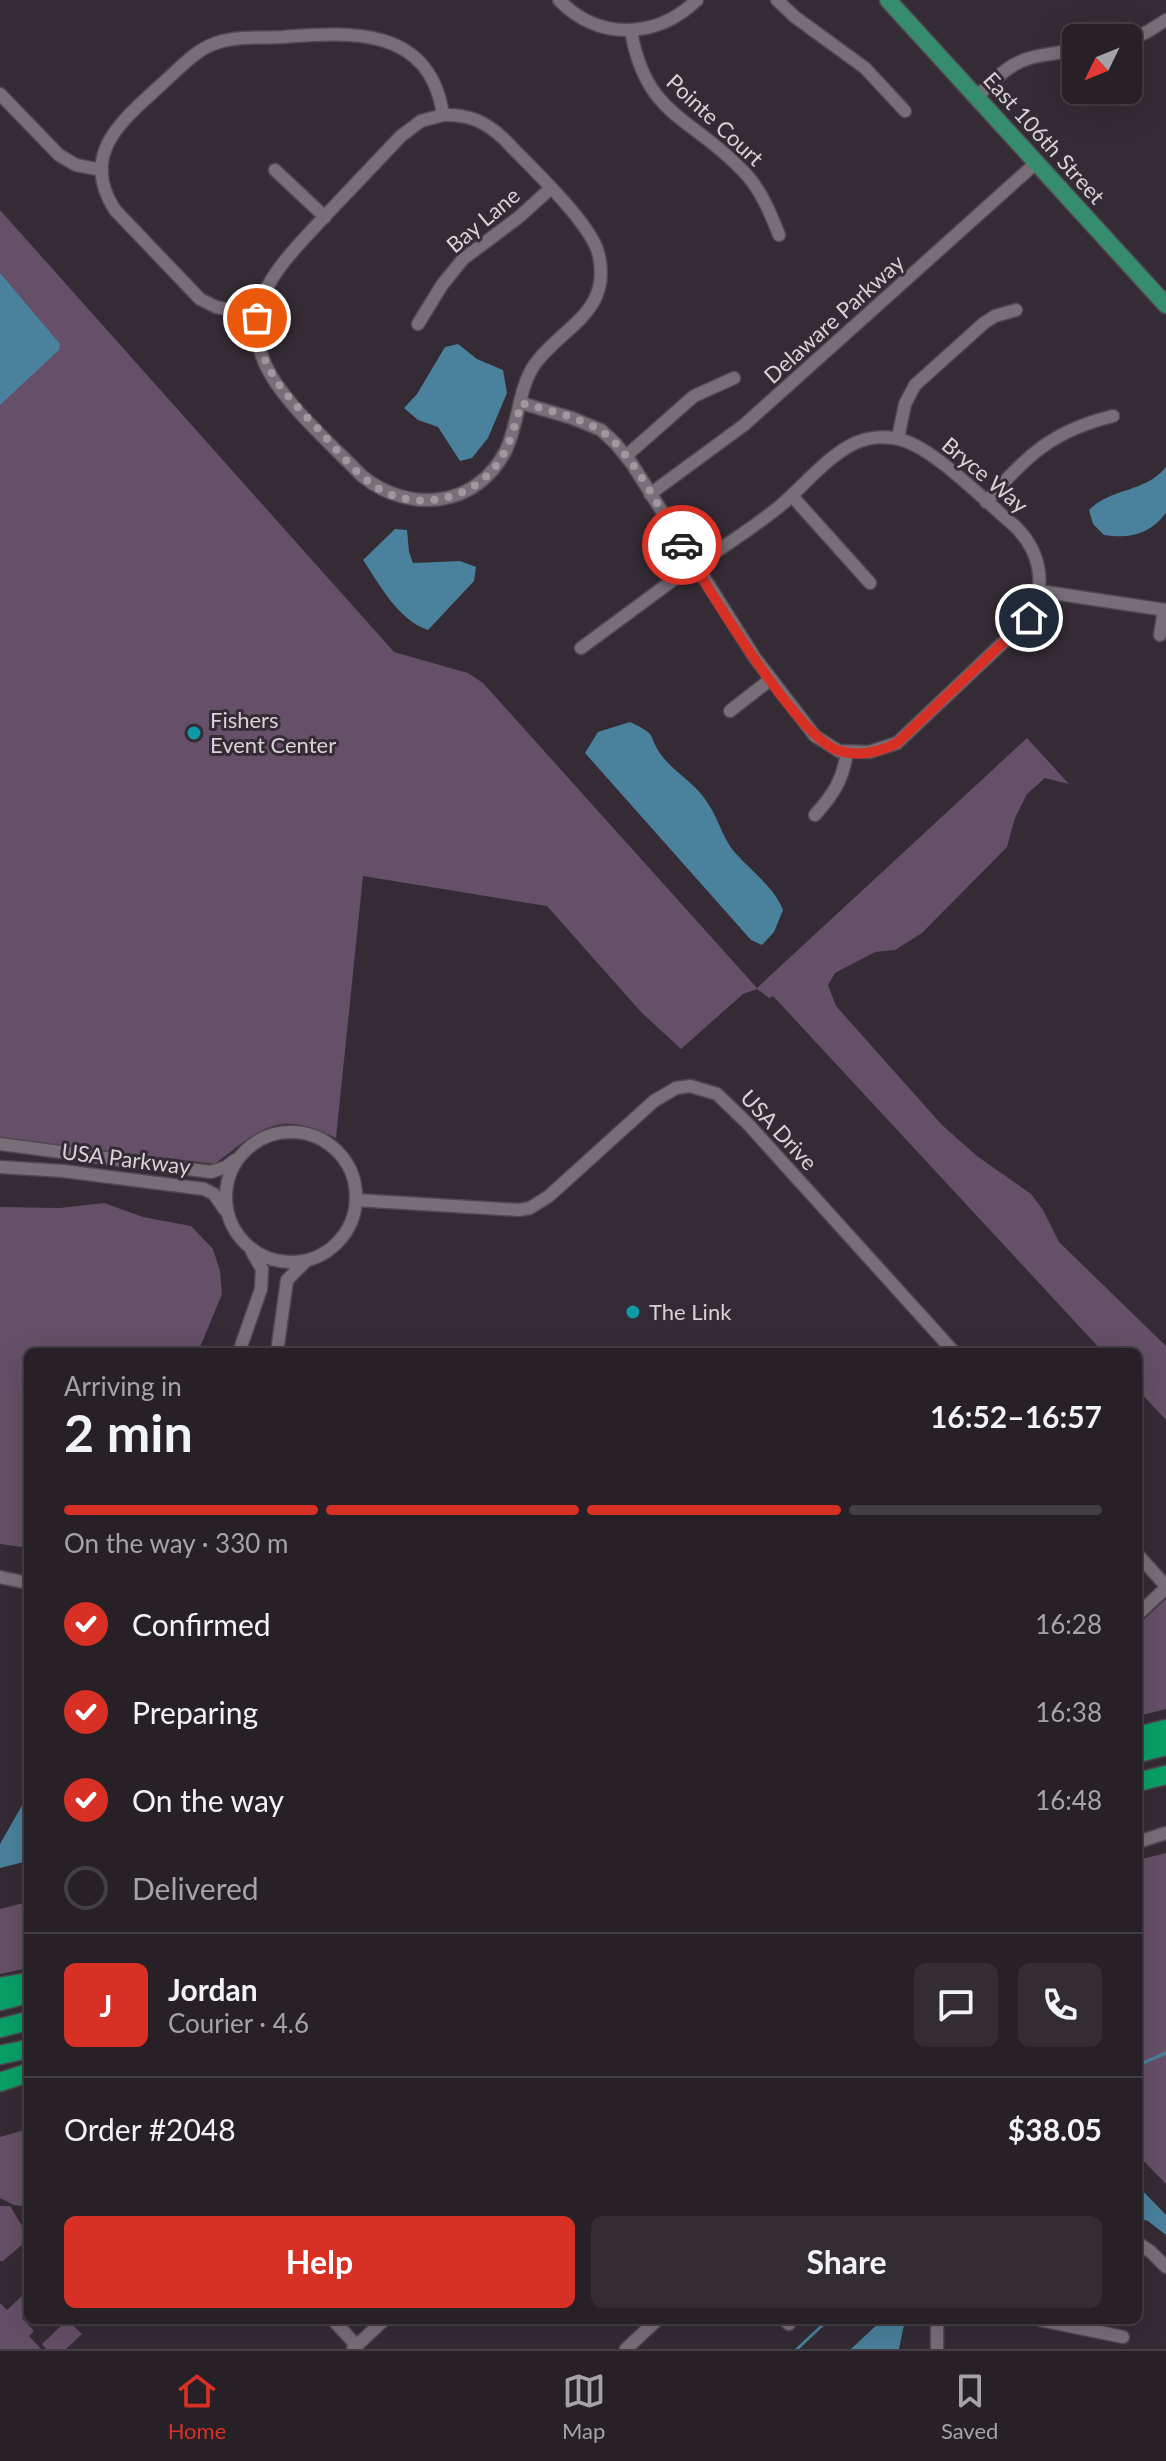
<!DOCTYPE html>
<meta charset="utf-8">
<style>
:root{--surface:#272027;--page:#332d33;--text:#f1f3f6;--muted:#a4a3a7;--line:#433e44;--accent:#d93025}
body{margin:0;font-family:Lato,sans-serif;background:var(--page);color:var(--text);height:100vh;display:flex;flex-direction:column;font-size:30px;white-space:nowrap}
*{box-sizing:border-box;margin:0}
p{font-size:26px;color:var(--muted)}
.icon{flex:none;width:44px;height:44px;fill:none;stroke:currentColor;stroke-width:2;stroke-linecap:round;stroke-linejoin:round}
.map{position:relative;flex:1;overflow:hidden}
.details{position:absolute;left:24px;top:1348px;width:1118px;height:976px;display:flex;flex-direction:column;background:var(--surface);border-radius:12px;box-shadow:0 8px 32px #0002,0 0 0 2px var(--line)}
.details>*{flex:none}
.needle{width:52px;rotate:227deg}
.buttons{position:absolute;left:1062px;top:24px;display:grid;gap:16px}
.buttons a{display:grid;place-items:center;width:80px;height:80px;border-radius:12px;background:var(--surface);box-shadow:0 8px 32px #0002,0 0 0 2px var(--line);font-size:40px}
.pin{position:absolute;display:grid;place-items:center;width:68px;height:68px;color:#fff;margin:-34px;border:4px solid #fff;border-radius:50%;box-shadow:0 2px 8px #0007}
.courier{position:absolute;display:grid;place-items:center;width:80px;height:80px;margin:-40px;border:6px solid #d93025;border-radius:50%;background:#fff;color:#222;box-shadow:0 2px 10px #0007}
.summary em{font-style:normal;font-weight:700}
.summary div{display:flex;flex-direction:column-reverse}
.summary{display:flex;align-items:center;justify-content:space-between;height:136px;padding:0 40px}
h1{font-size:52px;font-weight:700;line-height:60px}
.bar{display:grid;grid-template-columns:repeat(4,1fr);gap:12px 8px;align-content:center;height:96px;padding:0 40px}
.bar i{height:10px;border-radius:6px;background:var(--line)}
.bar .active{background:var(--accent)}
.bar p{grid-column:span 4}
.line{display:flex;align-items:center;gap:20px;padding:0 40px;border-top:2px solid var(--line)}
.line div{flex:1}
.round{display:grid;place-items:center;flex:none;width:84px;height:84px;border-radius:12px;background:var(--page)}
ol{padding:0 40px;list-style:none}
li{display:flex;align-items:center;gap:24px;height:88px}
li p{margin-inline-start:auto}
li .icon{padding:8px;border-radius:50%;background:var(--accent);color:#fff;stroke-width:4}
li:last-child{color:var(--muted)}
li i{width:44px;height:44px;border:4px solid var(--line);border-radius:50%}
.action{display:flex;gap:16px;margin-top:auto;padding:16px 40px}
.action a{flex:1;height:92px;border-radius:12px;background:var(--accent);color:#fff;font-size:32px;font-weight:700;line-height:92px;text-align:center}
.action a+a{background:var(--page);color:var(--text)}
.dock{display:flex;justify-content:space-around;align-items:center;height:112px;border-top:2px solid var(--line);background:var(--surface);font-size:22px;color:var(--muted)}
.dock a{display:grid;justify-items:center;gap:4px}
.dock .active{color:var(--accent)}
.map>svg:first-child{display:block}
.green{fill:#664f68}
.water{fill:#4a819c}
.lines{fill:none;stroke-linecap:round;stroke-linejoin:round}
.stream{stroke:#4a819c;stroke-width:3}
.minor-casing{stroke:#504851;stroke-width:15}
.major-casing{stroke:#504851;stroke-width:19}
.highway-casing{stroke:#504851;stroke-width:21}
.minor{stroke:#786e78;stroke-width:12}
.major{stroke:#358c6e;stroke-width:16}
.highway{stroke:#09a067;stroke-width:18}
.done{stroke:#9e989f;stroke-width:8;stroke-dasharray:0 14.4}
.route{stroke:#d93025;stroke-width:10}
.culture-dot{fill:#0f9aa8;stroke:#342b34;stroke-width:3}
.labels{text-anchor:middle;stroke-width:6;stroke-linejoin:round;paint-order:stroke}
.street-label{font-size:22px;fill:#d7d2d8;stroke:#342b34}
.poi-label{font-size:22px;fill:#d7d2d8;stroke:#342b34;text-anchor:start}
</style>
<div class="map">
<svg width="1166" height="2349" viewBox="0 0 1166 2349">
<rect width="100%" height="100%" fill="#342b34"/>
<!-- green -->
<g class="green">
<path d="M 0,210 L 394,652 L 468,673 L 483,683 L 757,988 L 1027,738 L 1069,784 L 1045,778 L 1027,794 L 1015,818 L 1007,847 L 922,933 L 895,950 L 875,952 L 835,973 L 828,985 L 836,1006 L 942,1125 L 977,1156 L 1031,1194 L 1043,1210 L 1059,1242 L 1166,1346 L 1166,1420 L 1138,1390 L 1138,1352 L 1103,1352 L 773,996 L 769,998 L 757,989 L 743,994 L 681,1049 L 641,1012 L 547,906 L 363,876 L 336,1138 C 277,1108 261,1129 215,1164 L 0,1138 Z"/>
<polygon points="104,1203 143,1217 191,1226 213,1249 220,1271 222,1294 198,1352 28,1352 28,1548 0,1544 0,1207 60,1208"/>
<polygon points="1166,1599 1166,1709 1138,1716 1138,1625"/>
<polygon points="1166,1853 1166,2184 1138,2155 1138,1860"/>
<polygon points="28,1902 28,1968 0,1974 0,1909"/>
<polygon points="28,2129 28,2207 14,2205 0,2198 0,2137"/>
<polygon points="0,2206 10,2206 27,2234 23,2244 3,2261 0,2261"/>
<polygon points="22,2296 28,2302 28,2311 22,2318 34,2331 29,2336 41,2349 0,2349 0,2303 7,2310"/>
<polygon points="67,2320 82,2334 66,2349 46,2349 42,2344"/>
</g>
<!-- water -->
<g class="water">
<polygon points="0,273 60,344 59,350 0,405"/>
<polygon points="458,344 477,359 503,370 507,393 488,438 472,458 460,461 438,427 418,420 404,408 417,394 445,347"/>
<path d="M 1166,467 L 1166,513 C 1150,534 1130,539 1104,535 L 1093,524 L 1089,510 C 1112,487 1145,493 1166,467 Z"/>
<path d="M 395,529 L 407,530 L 409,552 L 413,563 L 460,561 L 476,567 L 474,581 L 428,630 C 398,620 380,585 363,560 Z"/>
<path d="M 630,722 C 660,736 646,734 662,756 C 676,774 697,784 709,805 C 718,819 722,835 732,849 C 748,869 774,886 783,910 L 774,932 L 762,945 L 751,940 L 585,753 L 598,732 Z"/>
<polygon points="28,1795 28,1861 0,1868 0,1844"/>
<polygon points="1138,2186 1166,2215 1166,2235 1148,2221 1138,2218"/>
<polygon points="882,2320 905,2320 899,2349 851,2349"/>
</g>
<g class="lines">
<!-- stream -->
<g class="stream">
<polyline points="1138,1818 1140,1820"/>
<polyline points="1138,2065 1166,2053"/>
<polyline points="797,2349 828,2320"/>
</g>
<!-- minor casing -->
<g class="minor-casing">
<g id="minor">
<path d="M 559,0 C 599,41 656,39 697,0"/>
<polyline points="777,0 795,17 865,68 905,111"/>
<path d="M 631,31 C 646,117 691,116 743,171 C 760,188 770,212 779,235"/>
<polyline points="1128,40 1147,32 1166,20"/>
<polyline points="0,94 59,155 76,165 102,170"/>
<path d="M 977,97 C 1015,57 1022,58 1076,50"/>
<path d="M 443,115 C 469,114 486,122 504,139 C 529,166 593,224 599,256 C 611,313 563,326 535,364 C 518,388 519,423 506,450 C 477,508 409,514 362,476 C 335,448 291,409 272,377 C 230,308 282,263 326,215 C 351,189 376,162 401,136 L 421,121 Z"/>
<polyline points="275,170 325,217"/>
<path d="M 257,315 L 216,307 L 200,299 L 115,210 C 78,153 124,119 163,83 C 180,68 195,50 216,43 C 236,36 262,38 283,37 C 351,32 430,26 443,115"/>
<polyline points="418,324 442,285 463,259 519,217 550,189"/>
<path d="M 521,403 L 572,418 L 601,430 L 616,444 L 632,464 L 755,658 L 815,736 L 839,751 L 869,752 L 897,743 L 1029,618 C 1049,582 1039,546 1009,521 C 982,498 934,449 902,440 C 887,435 869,437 855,443 C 826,457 804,486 780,506 C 748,532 714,553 680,575 L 581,648"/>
<polyline points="898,438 905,404 915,385 984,323 995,316 1016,310"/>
<polyline points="626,456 694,396 734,378"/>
<polyline points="650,494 744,425 1036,163"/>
<polyline points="792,496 870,583"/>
<path d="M 986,502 C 1027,456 1051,431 1113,416"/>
<polyline points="1039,591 1166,610"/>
<polyline points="1160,635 1164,610"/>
<polyline points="730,711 771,679"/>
<path d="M 815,815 C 834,794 843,779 847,752"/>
<circle cx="291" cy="1197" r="65"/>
<polyline points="0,1144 211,1172 226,1167 235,1160"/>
<polyline points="0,1167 63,1171 204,1189 214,1194 225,1210"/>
<polyline points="356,1200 519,1210 530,1208 549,1196 654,1101 676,1088 690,1086 717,1094 748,1124 954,1352"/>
<polyline points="239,1352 261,1289 262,1269 252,1252"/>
<polyline points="277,1352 287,1280 306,1261"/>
<polyline points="1138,1555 1166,1586"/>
<polyline points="0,1577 28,1583"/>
<polyline points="1138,1614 1166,1588"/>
<polyline points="1138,1842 1166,1833"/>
<polyline points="1138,2243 1151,2252 1166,2267"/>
<polyline points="333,2320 357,2346"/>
<polyline points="784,2320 789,2324"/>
<polyline points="1040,2320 1123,2337"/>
<polyline points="353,2349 384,2320"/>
<polyline points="626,2349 657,2320"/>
<polyline points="937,2349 937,2320"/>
</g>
</g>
<!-- major casing -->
<g class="major-casing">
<polyline id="major" points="888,0 1166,305"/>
</g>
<!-- highway casing -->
<g class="highway-casing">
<g id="highway">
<polyline points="1138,1736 1166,1729"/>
<polyline points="1138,1753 1166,1746"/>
<polyline points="1138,1782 1166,1775"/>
<polyline points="0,1987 28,1982"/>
<polyline points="0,2001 28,1994"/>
<polyline points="0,2028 28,2021"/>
<polyline points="0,2055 28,2049"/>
<polyline points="0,2082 28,2073"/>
</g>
</g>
<!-- minor -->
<use href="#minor" class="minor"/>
<!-- major -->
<use href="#major" class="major"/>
<!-- highway -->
<use href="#highway" class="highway"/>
</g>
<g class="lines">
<!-- done -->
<path class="done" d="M 257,318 C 257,369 288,397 320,431 C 337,450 355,473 376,487 C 416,513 475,500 500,460 C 511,442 516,422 521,403 C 547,410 575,416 598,429 C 630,447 662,514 682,545"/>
<!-- route -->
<path class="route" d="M 682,545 C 708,588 796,735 837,750 C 857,757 879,752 897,743 L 1029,618"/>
</g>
<!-- markers -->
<g class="culture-dot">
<circle cx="194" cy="733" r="8"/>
<circle cx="633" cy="1312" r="8"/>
</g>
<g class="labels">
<!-- street labels -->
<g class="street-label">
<text transform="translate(715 120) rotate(43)" y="8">Pointe Court</text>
<text transform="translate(1044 138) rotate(48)" y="8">East 106th Street</text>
<text transform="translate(483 220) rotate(-40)" y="8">Bay Lane</text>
<text transform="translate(834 319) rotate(-42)" y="8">Delaware Parkway</text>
<text transform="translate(985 475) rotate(40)" y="8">Bryce Way</text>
<text transform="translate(779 1130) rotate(47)" y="8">USA Drive</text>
<text transform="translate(126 1159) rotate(7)" y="8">USA Parkway</text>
</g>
<!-- poi labels -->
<g class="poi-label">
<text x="210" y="728">Fishers<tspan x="210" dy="25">Event Center</tspan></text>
<text x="649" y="1320">The Link</text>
</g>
</g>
</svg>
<div class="buttons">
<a><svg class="needle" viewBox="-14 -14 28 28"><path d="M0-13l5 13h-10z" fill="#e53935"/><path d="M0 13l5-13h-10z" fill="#a4a3a7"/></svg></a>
</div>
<div class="pin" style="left:257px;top:318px;background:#ea580c"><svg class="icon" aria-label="bag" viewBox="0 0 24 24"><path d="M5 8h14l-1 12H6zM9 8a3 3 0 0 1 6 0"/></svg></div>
<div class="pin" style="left:1029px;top:618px;background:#1f2937"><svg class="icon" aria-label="home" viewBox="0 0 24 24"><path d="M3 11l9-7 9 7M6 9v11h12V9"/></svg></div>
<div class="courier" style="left:682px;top:545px"><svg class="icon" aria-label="car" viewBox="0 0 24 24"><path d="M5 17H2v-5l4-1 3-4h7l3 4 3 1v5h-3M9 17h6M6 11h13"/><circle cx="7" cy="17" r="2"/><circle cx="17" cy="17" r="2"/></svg></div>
<section class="details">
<div class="summary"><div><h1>2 min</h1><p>Arriving in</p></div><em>16:52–16:57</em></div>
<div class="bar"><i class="active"></i><i class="active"></i><i class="active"></i><i></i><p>On the way · 330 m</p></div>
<ol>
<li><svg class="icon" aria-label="check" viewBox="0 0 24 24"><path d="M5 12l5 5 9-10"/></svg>Confirmed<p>16:28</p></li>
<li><svg class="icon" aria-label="check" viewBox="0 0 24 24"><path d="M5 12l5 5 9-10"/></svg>Preparing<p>16:38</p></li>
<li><svg class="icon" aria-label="check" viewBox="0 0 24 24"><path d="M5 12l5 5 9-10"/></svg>On the way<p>16:48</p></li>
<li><i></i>Delivered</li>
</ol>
<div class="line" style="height:144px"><b class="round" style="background:var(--accent);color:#fff">J</b><div><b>Jordan</b><p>Courier · 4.6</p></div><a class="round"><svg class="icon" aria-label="chat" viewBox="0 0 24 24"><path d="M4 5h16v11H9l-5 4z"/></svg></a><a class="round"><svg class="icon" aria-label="phone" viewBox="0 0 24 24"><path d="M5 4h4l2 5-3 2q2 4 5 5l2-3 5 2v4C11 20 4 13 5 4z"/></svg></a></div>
<div class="line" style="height:104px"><div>Order #2048</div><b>$38.05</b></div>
<div class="action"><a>Help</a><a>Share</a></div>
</section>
</div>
<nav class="dock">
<a class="active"><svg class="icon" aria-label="home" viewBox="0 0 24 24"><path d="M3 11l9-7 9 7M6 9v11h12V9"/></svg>Home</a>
<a><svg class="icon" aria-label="map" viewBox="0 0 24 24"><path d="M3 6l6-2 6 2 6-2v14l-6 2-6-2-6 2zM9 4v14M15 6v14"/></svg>Map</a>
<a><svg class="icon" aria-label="saved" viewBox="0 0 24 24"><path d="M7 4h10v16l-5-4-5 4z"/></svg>Saved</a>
</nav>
